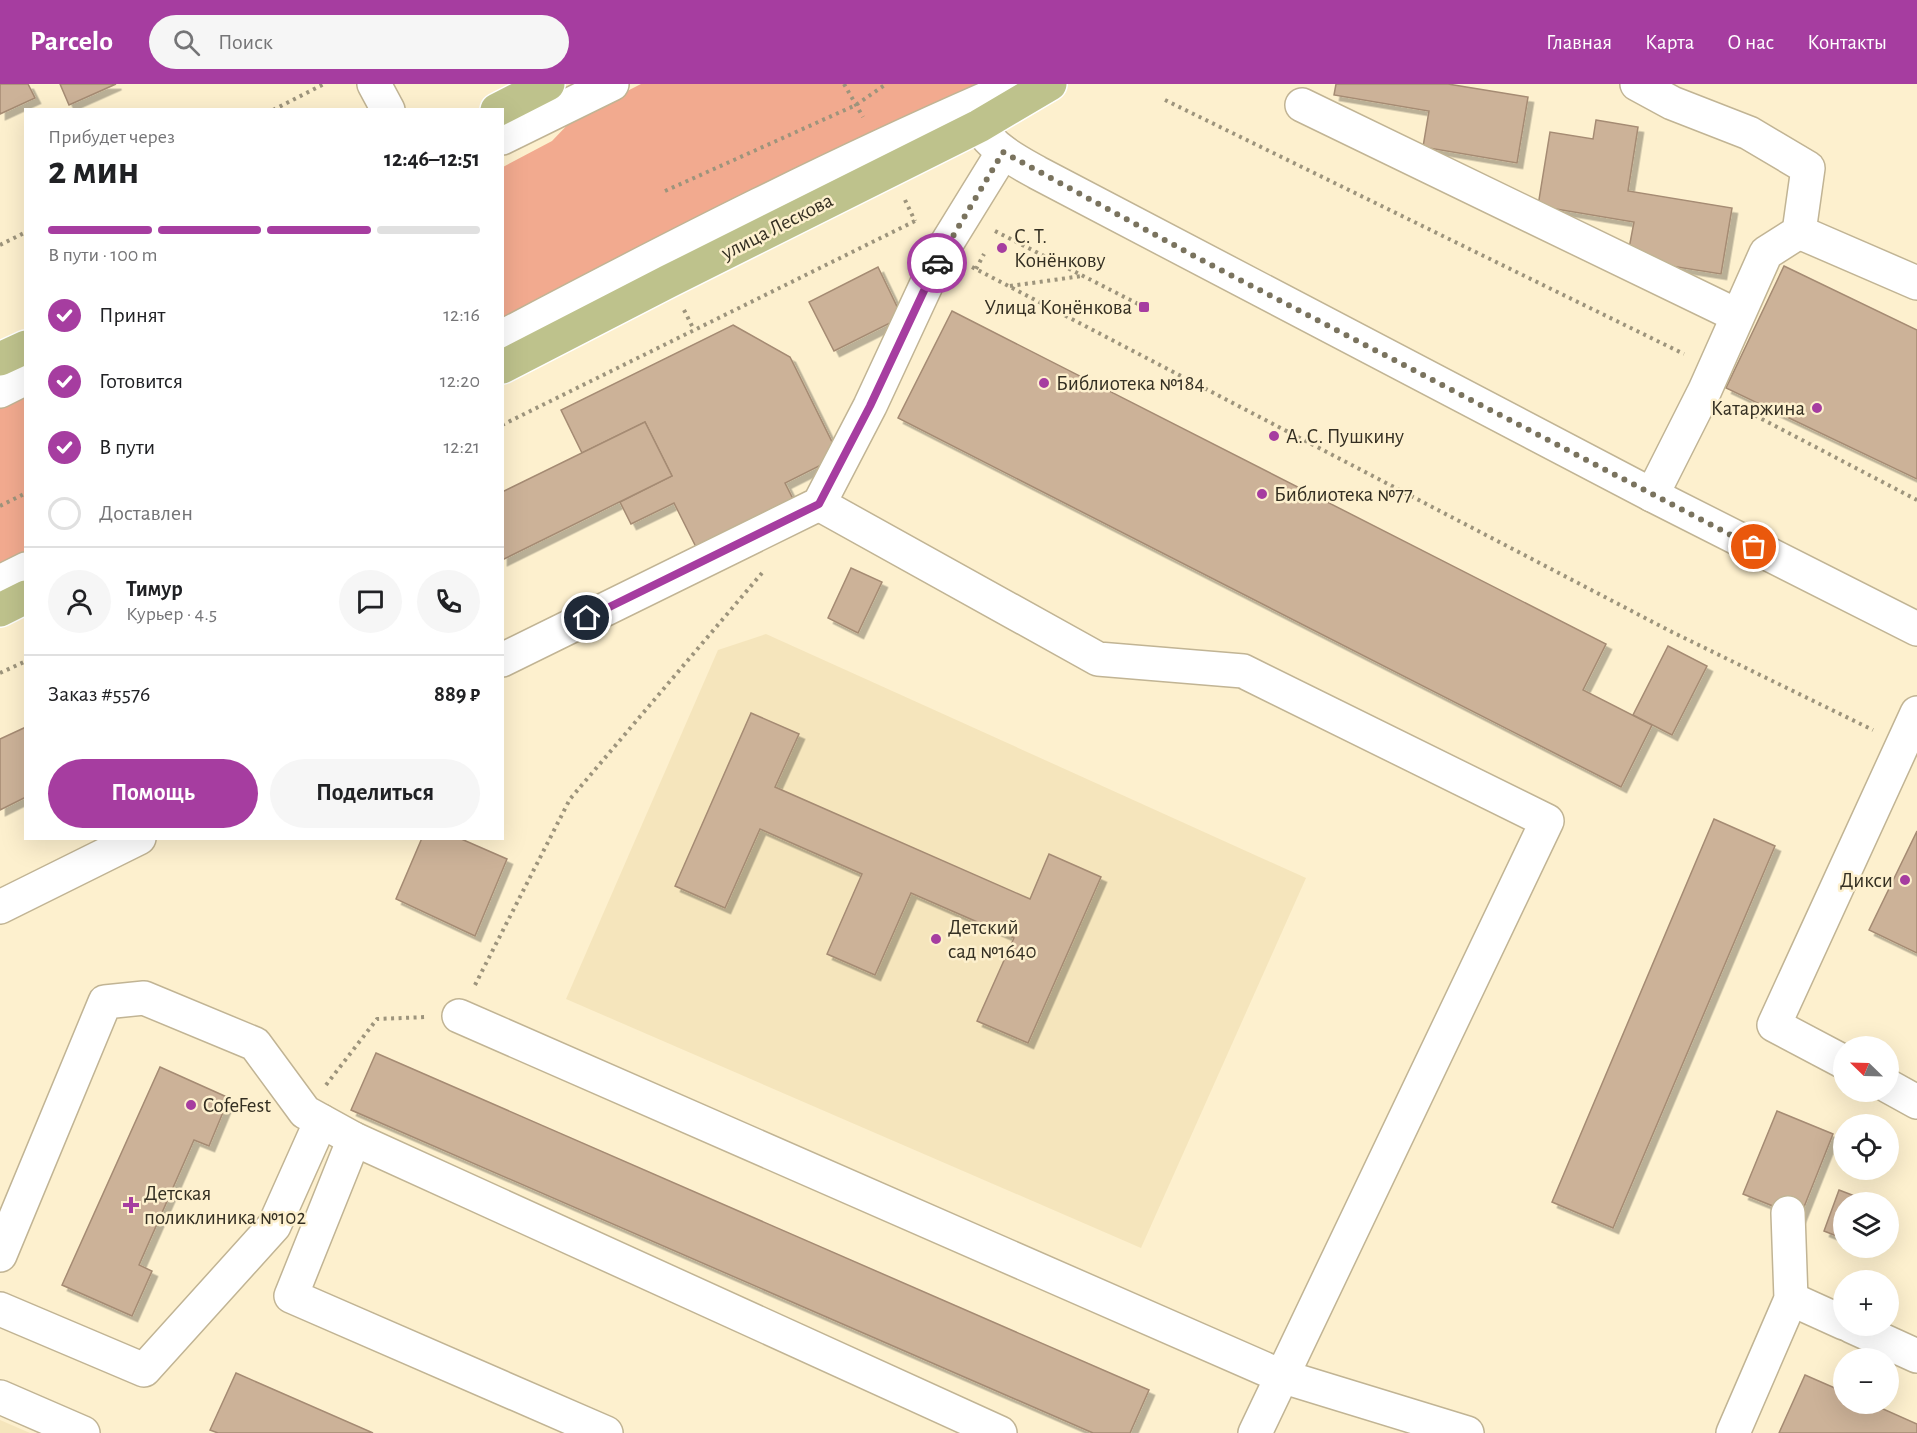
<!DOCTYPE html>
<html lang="ru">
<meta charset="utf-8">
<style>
:root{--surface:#fff;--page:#f6f6f6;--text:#202124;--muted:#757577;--line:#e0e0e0;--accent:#a63da0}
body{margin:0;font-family:"Alegreya Sans",sans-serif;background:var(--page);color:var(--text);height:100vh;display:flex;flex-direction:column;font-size:22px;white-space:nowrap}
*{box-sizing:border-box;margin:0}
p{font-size:20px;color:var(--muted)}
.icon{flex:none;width:33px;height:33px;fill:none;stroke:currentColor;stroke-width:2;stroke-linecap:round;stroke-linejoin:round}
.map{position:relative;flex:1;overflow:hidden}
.drawer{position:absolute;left:24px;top:24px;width:480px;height:732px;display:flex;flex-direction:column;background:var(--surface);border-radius:0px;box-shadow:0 6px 24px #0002}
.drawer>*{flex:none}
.needle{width:39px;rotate:293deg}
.buttons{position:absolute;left:1833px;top:952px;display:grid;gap:12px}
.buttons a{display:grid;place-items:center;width:66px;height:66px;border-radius:50%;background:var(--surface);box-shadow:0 6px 24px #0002;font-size:30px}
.pin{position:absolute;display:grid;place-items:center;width:51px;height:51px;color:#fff;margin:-26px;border:3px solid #fff;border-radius:50%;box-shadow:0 2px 6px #0007}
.courier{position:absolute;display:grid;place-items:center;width:60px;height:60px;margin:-30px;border:4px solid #a63da0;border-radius:50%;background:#fff;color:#222;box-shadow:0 2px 8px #0007}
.overview em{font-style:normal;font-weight:700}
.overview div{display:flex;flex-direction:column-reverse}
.overview{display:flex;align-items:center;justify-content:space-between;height:102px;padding:0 24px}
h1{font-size:39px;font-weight:700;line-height:45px}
.bar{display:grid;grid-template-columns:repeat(4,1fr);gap:9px 6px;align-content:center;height:72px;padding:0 24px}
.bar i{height:8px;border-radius:4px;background:var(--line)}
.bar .on{background:var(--accent)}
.bar p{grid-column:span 4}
.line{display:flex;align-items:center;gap:15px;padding:0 24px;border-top:2px solid var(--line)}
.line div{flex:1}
.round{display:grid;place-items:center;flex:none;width:63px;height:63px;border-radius:32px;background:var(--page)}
ol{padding:0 24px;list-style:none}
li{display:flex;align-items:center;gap:18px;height:66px}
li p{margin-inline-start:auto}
li .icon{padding:6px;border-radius:50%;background:var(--accent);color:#fff;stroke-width:4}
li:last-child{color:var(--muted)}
li i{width:33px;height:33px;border:3px solid var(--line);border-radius:50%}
.action{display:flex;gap:12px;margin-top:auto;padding:12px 24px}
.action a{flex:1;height:69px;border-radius:36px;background:var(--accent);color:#fff;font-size:24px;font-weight:700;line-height:69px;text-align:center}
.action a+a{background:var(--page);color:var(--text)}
header{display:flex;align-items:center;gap:36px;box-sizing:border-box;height:84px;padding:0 30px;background:var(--accent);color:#fff}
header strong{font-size:28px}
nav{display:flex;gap:33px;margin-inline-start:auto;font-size:21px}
.search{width:420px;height:54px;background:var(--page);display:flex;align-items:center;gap:15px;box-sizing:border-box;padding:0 21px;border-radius:33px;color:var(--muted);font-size:22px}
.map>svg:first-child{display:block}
.built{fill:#f5e5bc}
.green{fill:#f2aa8f}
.building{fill:#ccb298;stroke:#a58b73;stroke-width:1.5;filter:url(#shadow)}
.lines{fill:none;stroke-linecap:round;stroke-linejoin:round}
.minor-casing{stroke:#c1b494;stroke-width:36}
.major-casing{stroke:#fff;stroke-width:36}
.path{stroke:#9d947c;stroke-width:4;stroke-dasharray:3 4.5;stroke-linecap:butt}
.minor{stroke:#fff;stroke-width:33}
.major{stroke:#bec28c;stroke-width:33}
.done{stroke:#7a735e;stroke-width:6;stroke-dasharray:0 10.8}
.route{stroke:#a63da0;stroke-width:8}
.poi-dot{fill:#a63da0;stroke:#fdf0ce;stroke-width:2}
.labels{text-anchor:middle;stroke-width:5;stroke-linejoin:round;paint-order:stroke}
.street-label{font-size:21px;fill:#342f22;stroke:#fdf0ce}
.poi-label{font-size:21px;fill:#342f22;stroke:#fdf0ce;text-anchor:start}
</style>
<header>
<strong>Parcelo</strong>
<div class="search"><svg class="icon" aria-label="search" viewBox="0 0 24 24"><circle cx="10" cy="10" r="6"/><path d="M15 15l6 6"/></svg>Поиск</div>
<nav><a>Главная</a><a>Карта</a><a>О нас</a><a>Контакты</a></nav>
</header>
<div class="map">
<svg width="1917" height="1349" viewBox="0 0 1917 1349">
<defs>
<filter id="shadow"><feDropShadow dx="5.5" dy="5.5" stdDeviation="0" flood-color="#0004"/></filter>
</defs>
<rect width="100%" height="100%" fill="#fdf0ce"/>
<!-- built -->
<g class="built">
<polygon points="766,550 1306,794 1141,1164 566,915 718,566"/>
<polygon points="0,1336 30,1349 0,1349"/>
</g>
<!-- green -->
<g class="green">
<polygon points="641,0 981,0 503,235 503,83 552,57 574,34"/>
<polygon points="25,304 25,475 0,488 0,316"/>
</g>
<!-- building -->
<g class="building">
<polygon points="0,0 28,0 35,14 0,30"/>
<polygon points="60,0 116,0 69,21"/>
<polygon points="1336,0 1448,0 1528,13 1517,79 1423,63 1429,27 1334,11"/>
<polygon points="1596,36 1638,43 1628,107 1732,124 1721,190 1627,175 1634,138 1538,122 1550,48 1593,55"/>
<polygon points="1784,182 1917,246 1917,395 1726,304"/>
<polygon points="878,183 902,233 834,267 809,218"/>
<polygon points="952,227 1606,560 1583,606 1652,641 1621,703 898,334"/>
<polygon points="733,241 790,273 839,372 785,399 798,425 701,473 674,419 631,440 620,418 672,392 645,338 582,369 561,326"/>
<polygon points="645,338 672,392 502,476 502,408"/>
<polygon points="851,484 882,498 858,549 828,534"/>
<polygon points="1668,562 1707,582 1672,651 1633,631"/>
<polygon points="751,629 799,650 775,703 1030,815 1049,770 1101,793 1028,959 977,937 1014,854 911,809 875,891 827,870 862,790 760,745 725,824 675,802"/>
<polygon points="26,643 26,713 0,726 0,655"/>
<polygon points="1714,735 1775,762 1613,1144 1552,1118"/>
<polygon points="1917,747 1917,869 1869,846"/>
<polygon points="422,754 459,754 507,775 475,852 396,815"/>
<polygon points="376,969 1149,1306 1130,1349 1093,1349 351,1026"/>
<polygon points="160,983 229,1014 209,1062 194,1056 139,1181 152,1187 132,1232 62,1201"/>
<polygon points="1777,1027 1833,1050 1800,1133 1743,1110"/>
<polygon points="1839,1106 1873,1119 1844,1119 1844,1155 1824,1147"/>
<polygon points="236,1289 373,1349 218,1349 210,1346"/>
<polygon points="1805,1291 1844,1308 1844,1320 1872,1320 1917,1340 1917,1349 1779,1349"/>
</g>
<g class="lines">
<!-- minor casing -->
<g class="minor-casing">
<g id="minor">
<polyline points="374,0 388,26"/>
<polyline points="1637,0 1672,19 1749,49 1808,84 1799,148 1766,169 1705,306 1652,411"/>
<polyline points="1302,21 1736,231"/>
<path d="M 979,42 C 993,65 1015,76 1038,89 L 1652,411 L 1917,545"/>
<polyline points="502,54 612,0"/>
<polyline points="1799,148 1917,199"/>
<path d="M 502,253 C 672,163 844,75 1020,0"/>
<polyline points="0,307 26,294"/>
<polyline points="819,420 1098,575 1243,587 1547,737 1255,1349"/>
<polyline points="0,498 26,485"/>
<polyline points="502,576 819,420 870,322 942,167 1003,68"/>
<polyline points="0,823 139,754"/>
<polyline points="459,932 1281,1292 1467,1349"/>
<polyline points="1844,978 1774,941 1917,629"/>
<polyline points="1888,1002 1917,1018"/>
<polyline points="354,1055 291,1212 606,1349"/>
<polyline points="0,1171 105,918 144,914 255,960 305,1028 354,1055 1000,1349"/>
<polyline points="1791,1215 1844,1239"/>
<polyline points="0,1225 144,1286 274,1142 321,1037"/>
<polyline points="1851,1242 1917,1272"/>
<polyline points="0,1313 83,1349"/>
<polyline points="1733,1349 1791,1215 1788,1129"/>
</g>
</g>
<!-- major casing -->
<g class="major-casing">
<g id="major">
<polyline points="497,26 548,0"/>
<polyline points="0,275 26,263"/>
<polyline points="502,283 669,197 979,42 1050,0"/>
<polyline points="0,526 26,513"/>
</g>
</g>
<!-- path -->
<g class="path">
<polyline points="844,0 863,33"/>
<polyline points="1165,16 1684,270"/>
<polyline points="273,26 324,0"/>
<polyline points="665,107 856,21 886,0"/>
<polyline points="905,116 915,137"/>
<polyline points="995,147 1144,223"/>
<polyline points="0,161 26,148"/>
<polyline points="972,183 1670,547 1873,646"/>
<polyline points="976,185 984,170"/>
<polyline points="1010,202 1082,192"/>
<polyline points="684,226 694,246"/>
<polyline points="1735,321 1917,416"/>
<polyline points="502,341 915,137 918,140"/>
<polyline points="0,422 26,409"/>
<polyline points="0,589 26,577"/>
<polyline points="475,901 570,715 762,489"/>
<polyline points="326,1001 377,935 427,933"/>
</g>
<!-- minor -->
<use href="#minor" class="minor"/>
<!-- major -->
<use href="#major" class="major"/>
</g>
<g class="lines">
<!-- done -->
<polyline class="done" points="937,179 1003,68 1196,173 1754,463"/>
<!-- route -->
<polyline class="route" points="587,534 819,420 870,322 937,179"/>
</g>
<!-- markers -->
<g class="poi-dot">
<circle cx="1002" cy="164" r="6"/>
<rect x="1138" y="217" width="12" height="12" rx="3"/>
<circle cx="1044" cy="299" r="6"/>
<circle cx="1817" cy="324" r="6"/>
<circle cx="1274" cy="352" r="6"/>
<circle cx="1262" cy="410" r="6"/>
<circle cx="1905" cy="796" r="6"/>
<circle cx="936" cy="855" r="6"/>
<circle cx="191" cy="1021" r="6"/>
<path d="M128 1112h6v6h6v6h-6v6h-6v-6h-6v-6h6z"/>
</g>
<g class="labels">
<!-- street labels -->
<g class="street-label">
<text transform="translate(777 142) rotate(-27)" y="7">улица Лескова</text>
</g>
<!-- poi labels -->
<g class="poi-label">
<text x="1014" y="159">С. Т.<tspan x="1014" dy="24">Конёнкову</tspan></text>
<text x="1132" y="230" text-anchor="end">Улица Конёнкова</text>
<text x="1056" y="306">Библиотека №184</text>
<text x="1805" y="331" text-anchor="end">Катаржина</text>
<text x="1286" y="359">А. С. Пушкину</text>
<text x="1274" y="417">Библиотека №77</text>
<text x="1893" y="803" text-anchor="end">Дикси</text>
<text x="948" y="850">Детский<tspan x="948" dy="24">сад №1640</tspan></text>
<text x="203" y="1028">CofeFest</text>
<text x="144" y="1116">Детская<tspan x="144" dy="24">поликлиника №102</tspan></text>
</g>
</g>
</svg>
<div class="buttons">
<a><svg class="needle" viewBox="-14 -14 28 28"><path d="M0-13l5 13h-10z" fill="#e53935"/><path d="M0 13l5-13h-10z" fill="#757577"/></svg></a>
<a><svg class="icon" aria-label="locate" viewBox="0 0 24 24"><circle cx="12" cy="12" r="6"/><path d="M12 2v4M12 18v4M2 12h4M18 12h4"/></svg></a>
<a><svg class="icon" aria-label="layers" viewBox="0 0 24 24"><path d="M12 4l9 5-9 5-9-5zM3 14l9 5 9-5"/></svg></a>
<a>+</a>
<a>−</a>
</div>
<div class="pin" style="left:1754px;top:463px;background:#ea580c"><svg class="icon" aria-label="bag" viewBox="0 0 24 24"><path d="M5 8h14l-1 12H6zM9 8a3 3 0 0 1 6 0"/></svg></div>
<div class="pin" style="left:587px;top:534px;background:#1f2937"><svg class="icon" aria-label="home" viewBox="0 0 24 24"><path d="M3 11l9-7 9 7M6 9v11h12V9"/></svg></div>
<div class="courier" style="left:937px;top:179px"><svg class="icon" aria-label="car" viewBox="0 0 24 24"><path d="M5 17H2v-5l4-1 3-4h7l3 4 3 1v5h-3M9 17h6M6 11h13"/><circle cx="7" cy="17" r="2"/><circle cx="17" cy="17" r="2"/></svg></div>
<section class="drawer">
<div class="overview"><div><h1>2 мин</h1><p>Прибудет через</p></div><em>12:46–12:51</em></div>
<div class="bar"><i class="on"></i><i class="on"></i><i class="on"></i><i></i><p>В пути · 100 m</p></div>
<ol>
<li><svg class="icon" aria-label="check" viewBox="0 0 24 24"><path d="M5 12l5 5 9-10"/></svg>Принят<p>12:16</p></li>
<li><svg class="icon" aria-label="check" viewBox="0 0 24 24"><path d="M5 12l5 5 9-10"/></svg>Готовится<p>12:20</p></li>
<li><svg class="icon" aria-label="check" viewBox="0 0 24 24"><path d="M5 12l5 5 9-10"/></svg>В пути<p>12:21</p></li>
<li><i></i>Доставлен</li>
</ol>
<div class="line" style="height:108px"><a class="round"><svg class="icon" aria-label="person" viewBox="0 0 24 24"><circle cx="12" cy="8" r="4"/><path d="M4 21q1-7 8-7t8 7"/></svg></a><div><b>Тимур</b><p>Курьер · 4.5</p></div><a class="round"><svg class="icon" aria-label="chat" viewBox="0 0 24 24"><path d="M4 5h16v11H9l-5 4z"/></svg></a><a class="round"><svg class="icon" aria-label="phone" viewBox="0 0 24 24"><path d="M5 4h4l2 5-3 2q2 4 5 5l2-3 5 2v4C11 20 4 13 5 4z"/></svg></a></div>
<div class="line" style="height:78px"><div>Заказ #5576</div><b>889 ₽</b></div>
<div class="action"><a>Помощь</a><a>Поделиться</a></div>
</section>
</div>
